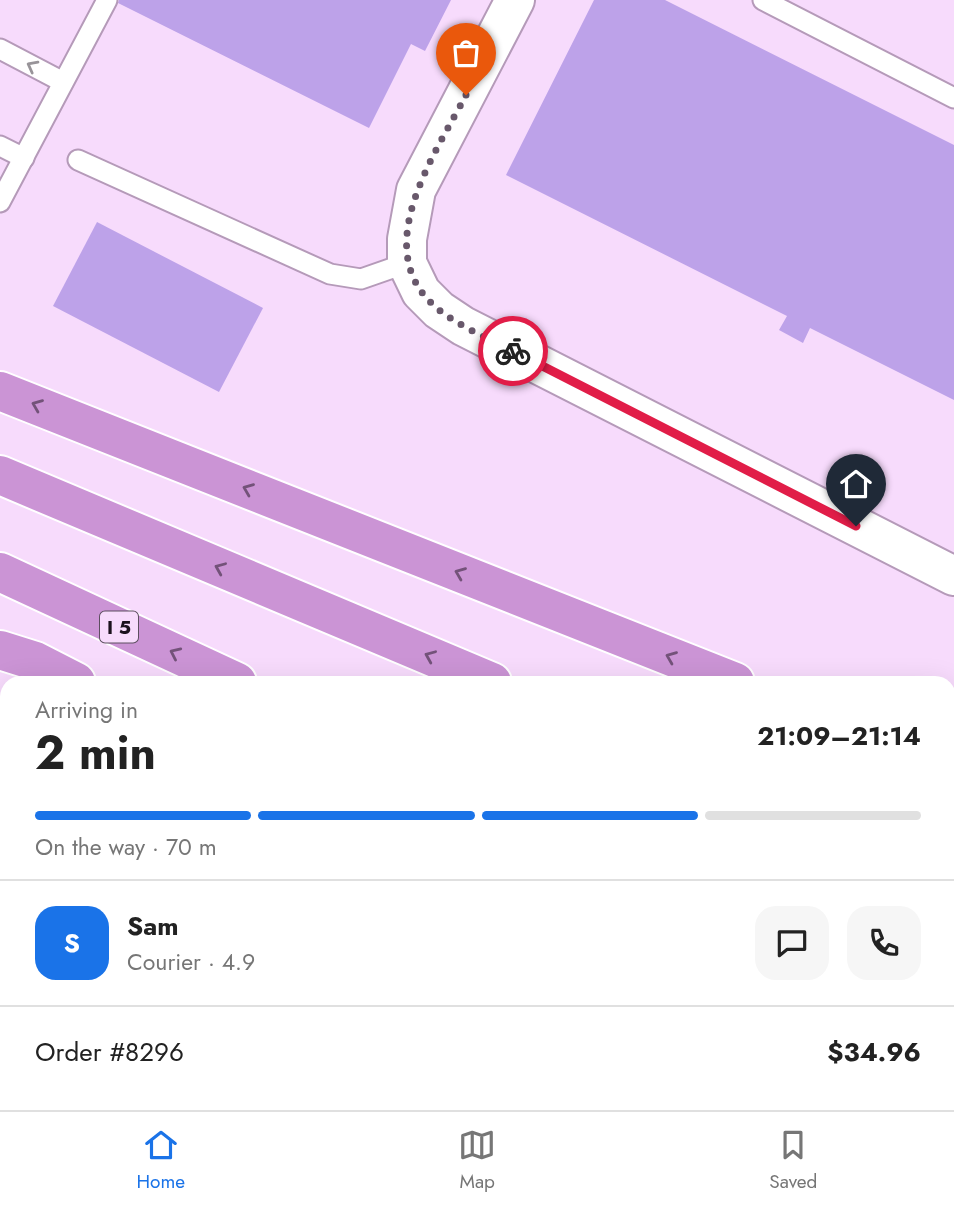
<!DOCTYPE html>
<meta charset="utf-8">
<style>
:root{--surface:#fff;--page:#f6f6f6;--text:#222;--muted:#767676;--line:#e0e0e0;--accent:#1a73e8}
body{margin:0;font-family:Jost,sans-serif;background:var(--page);color:var(--text);height:100vh;display:flex;flex-direction:column;font-size:26px;white-space:nowrap}
*{box-sizing:border-box;margin:0}
p{font-size:23px;color:var(--muted)}
.icon{flex:none;width:38px;height:38px;fill:none;stroke:currentColor;stroke-width:2;stroke-linecap:round;stroke-linejoin:round}
.map{position:relative;flex:1;overflow:hidden}
.panel{position:absolute;left:0px;top:676px;width:956px;height:436px;display:flex;flex-direction:column;background:var(--surface);border-radius:21px 21px 0 0;box-shadow:0 7px 28px #0002}
.panel>*{flex:none}
.pin{position:absolute;display:grid;place-items:center;width:60px;height:60px;color:#fff;margin:-72px -30px;border-radius:50% 50% 50% 0;rotate:-45deg;box-shadow:0 0 7px #0007}
.pin .icon{rotate:45deg}
.courier{position:absolute;display:grid;place-items:center;width:70px;height:70px;margin:-35px;border:5px solid #e11d48;border-radius:50%;background:#fff;color:#222;box-shadow:0 2px 9px #0007}
.overview em{font-style:normal;font-weight:700}
.overview div{display:flex;flex-direction:column-reverse}
.overview{display:flex;align-items:center;justify-content:space-between;height:119px;padding:0 35px}
h1{font-size:46px;font-weight:700;line-height:52px}
.bar{display:grid;grid-template-columns:repeat(4,1fr);gap:10px 7px;align-content:center;height:84px;padding:0 35px}
.bar i{height:9px;border-radius:5px;background:var(--line)}
.bar .selected{background:var(--accent)}
.bar p{grid-column:span 4}
.line{display:flex;align-items:center;gap:18px;padding:0 35px;border-top:2px solid var(--line)}
.line div{flex:1}
.round{display:grid;place-items:center;flex:none;width:74px;height:74px;border-radius:21px;background:var(--page)}
.menu{display:flex;justify-content:space-around;align-items:center;height:98px;border-top:2px solid var(--line);background:var(--surface);font-size:19px;color:var(--muted)}
.menu a{display:grid;justify-items:center;gap:4px}
.menu .selected{color:var(--accent)}
.map>svg:first-child{display:block}
.building{fill:#bda2e9}
.lines{fill:none;stroke-linecap:round;stroke-linejoin:round}
.lane-casing{stroke:#b59ab9;stroke-width:23}
.street-casing{stroke:#b59ab9;stroke-width:42}
.highway-casing{stroke:#fff;stroke-width:42}
.lane{stroke:#fff;stroke-width:19}
.street{stroke:#fff;stroke-width:38}
.highway{stroke:#cb94d5;stroke-width:38}
.oneway{stroke:#989499}
.oneway2{stroke:#735279}
.done{stroke:#68586b;stroke-width:7;stroke-dasharray:0 12.6}
.route{stroke:#e11d48;stroke-width:9}
.labels{text-anchor:middle;stroke-width:6;stroke-linejoin:round;paint-order:stroke}
.shield{fill:#f7dbfc;stroke:#5d4e60;stroke-width:2}
.shield-label{font-size:19px;font-weight:bold;fill:#1b111d}
</style>
<div class="map">
<svg width="954" height="1110" viewBox="0 0 954 1110">
<rect width="100%" height="100%" fill="#f7dbfc"/>
<!-- building -->
<g class="building">
<polygon points="119,0 451,0 425,51 411,44 369,128 118,3"/>
<polygon points="594,0 665,0 954,145 954,400 810,328 803,343 779,330 787,316 506,175"/>
<polygon points="97,222 263,308 219,392 53,306"/>
</g>
<g class="lines">
<!-- lane casing -->
<g class="lane-casing">
<g id="lane">
<polyline points="763,0 954,98"/>
<polyline points="0,49 63,82"/>
<polyline points="0,146 24,158"/>
<polyline points="78,160 330,274 361,279 407,263"/>
<polyline points="0,202 107,0"/>
</g>
</g>
<!-- street casing -->
<g class="street-casing">
<g id="street">
<polyline points="515,0 416,190 407,239 407,263 421,292 439,310 463,326 954,576"/>
<polyline points="0,981 7,985"/>
<polyline points="246,1104 258,1110"/>
</g>
</g>
<!-- highway casing -->
<g class="highway-casing">
<g id="highway">
<polyline points="0,391 735,682"/>
<polyline points="0,475 492,682"/>
<polyline points="0,572 237,682"/>
<polyline points="0,650 35,661 76,682"/>
<polyline points="0,724 7,727"/>
<polyline points="948,767 954,770"/>
<polyline points="0,792 7,795"/>
<polyline points="948,875 954,877"/>
<polyline points="0,916 7,919"/>
<polyline points="948,987 954,989"/>
<polyline points="948,1059 954,1061"/>
<polyline points="375,1104 387,1110"/>
<polyline points="632,1104 644,1110"/>
<polyline points="737,1104 749,1110"/>
<polyline points="849,1104 862,1110"/>
<polyline points="946,1104 954,1108"/>
</g>
</g>
<!-- lane -->
<use href="#lane" class="lane"/>
<!-- street -->
<use href="#street" class="street"/>
<!-- highway -->
<use href="#highway" class="highway"/>
</g>
<!-- one-way arrows -->
<defs><path id="oneway-chevron" d="M-2-3.5L2.5 0L-2 3.5" fill="none" stroke-width="1.6" stroke-linecap="round" stroke-linejoin="round" transform="scale(1.75)"/></defs>
<use class="oneway" href="#oneway-chevron" transform="translate(32 66) rotate(-152)"/>
<g class="oneway2">
<use href="#oneway-chevron" transform="translate(37 405) rotate(-158)"/>
<use href="#oneway-chevron" transform="translate(248 489) rotate(-158)"/>
<use href="#oneway-chevron" transform="translate(220 568) rotate(-157)"/>
<use href="#oneway-chevron" transform="translate(460 573) rotate(-158)"/>
<use href="#oneway-chevron" transform="translate(175 653) rotate(-155)"/>
<use href="#oneway-chevron" transform="translate(430 656) rotate(-157)"/>
<use href="#oneway-chevron" transform="translate(671 657) rotate(-158)"/>
</g>
<g class="lines">
<!-- done -->
<path class="done" d="M 466,95 C 434,156 367,251 438,309 C 460,327 488,338 513,351"/>
<!-- route -->
<polyline class="route" points="513,351 856,526"/>
</g>
<g class="labels">
<!-- shield labels -->
<rect class="shield" x="100" y="611.5" width="38" height="31" rx="5"/>
<g class="shield-label">
<text x="119" y="634">I 5</text>
</g>
</g>
</svg>
<div class="pin" style="left:466px;top:95px;background:#ea580c"><svg class="icon" aria-label="bag" viewBox="0 0 24 24"><path d="M5 8h14l-1 12H6zM9 8a3 3 0 0 1 6 0"/></svg></div>
<div class="pin" style="left:856px;top:526px;background:#1f2937"><svg class="icon" aria-label="home" viewBox="0 0 24 24"><path d="M3 11l9-7 9 7M6 9v11h12V9"/></svg></div>
<div class="courier" style="left:513px;top:351px"><svg class="icon" aria-label="bike" viewBox="0 0 24 24"><circle cx="6" cy="16" r="4"/><circle cx="18" cy="16" r="4"/><path d="M6 16l4-8h5l3 8M10 8l3 8H6M13 5h3"/></svg></div>
<section class="panel">
<div class="overview"><div><h1>2 min</h1><p>Arriving in</p></div><em>21:09–21:14</em></div>
<div class="bar"><i class="selected"></i><i class="selected"></i><i class="selected"></i><i></i><p>On the way · 70 m</p></div>
<div class="line" style="height:126px"><b class="round" style="background:var(--accent);color:#fff">S</b><div><b>Sam</b><p>Courier · 4.9</p></div><a class="round"><svg class="icon" aria-label="chat" viewBox="0 0 24 24"><path d="M4 5h16v11H9l-5 4z"/></svg></a><a class="round"><svg class="icon" aria-label="phone" viewBox="0 0 24 24"><path d="M5 4h4l2 5-3 2q2 4 5 5l2-3 5 2v4C11 20 4 13 5 4z"/></svg></a></div>
<div class="line" style="height:91px"><div>Order #8296</div><b>$34.96</b></div>
</section>
</div>
<nav class="menu">
<a class="selected"><svg class="icon" aria-label="home" viewBox="0 0 24 24"><path d="M3 11l9-7 9 7M6 9v11h12V9"/></svg>Home</a>
<a><svg class="icon" aria-label="map" viewBox="0 0 24 24"><path d="M3 6l6-2 6 2 6-2v14l-6 2-6-2-6 2zM9 4v14M15 6v14"/></svg>Map</a>
<a><svg class="icon" aria-label="saved" viewBox="0 0 24 24"><path d="M7 4h10v16l-5-4-5 4z"/></svg>Saved</a>
</nav>
